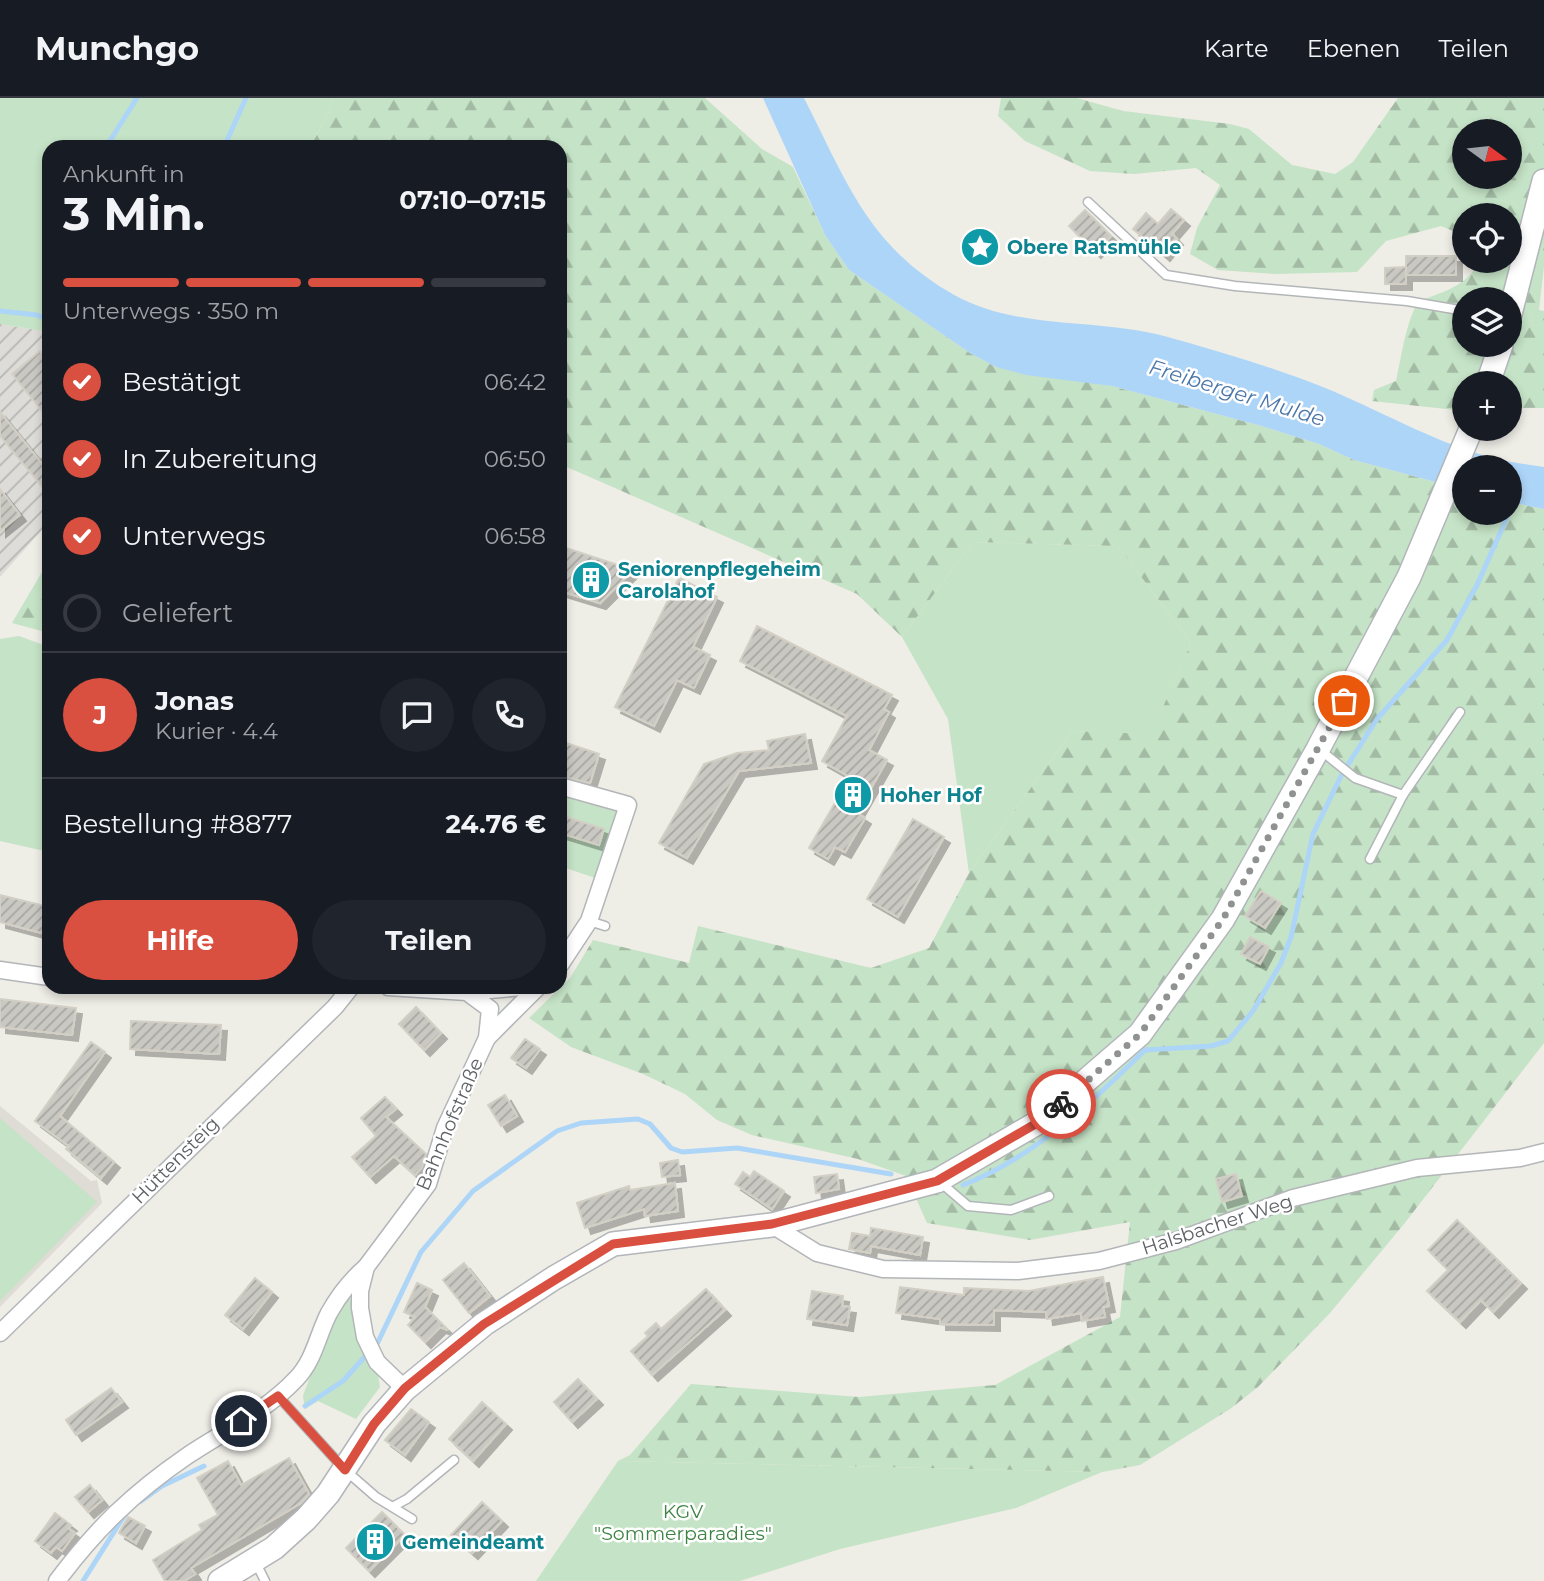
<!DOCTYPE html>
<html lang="de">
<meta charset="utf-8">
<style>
:root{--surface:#171b24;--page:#20242c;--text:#f1f3f6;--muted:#9ea1a6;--line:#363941;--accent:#d95041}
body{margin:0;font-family:Montserrat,sans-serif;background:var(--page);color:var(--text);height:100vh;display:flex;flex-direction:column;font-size:26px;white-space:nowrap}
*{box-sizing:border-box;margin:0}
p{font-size:23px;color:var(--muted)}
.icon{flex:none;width:38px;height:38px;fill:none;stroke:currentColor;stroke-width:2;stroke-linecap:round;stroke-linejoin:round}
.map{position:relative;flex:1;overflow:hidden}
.details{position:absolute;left:42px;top:42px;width:525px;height:854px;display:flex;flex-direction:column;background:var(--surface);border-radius:21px;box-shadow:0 4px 10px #0003}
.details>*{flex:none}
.needle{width:46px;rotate:105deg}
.fabs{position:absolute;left:1452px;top:21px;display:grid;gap:14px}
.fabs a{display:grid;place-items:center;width:70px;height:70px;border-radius:50%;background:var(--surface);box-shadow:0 4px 10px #0003;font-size:35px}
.pin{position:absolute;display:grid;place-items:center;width:60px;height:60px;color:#fff;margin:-30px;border:4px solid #fff;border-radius:50%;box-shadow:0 2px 7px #0007}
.courier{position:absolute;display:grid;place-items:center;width:70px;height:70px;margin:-35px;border:5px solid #d95041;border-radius:50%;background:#fff;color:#222;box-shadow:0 2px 9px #0007}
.summary em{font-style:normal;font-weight:700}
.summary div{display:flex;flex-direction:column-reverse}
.summary{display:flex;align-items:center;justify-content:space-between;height:119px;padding:0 21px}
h1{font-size:46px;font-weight:700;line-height:52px}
.bar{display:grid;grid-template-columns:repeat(4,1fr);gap:10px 7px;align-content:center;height:84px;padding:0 21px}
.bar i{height:9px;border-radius:5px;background:var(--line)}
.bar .active{background:var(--accent)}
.bar p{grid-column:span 4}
.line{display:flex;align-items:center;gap:18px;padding:0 21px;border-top:2px solid var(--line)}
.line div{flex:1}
.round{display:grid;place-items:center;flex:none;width:74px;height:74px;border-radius:37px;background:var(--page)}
ol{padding:0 21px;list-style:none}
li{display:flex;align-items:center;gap:21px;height:77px}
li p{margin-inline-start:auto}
li .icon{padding:7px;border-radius:50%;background:var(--accent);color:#fff;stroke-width:4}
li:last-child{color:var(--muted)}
li i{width:38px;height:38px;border:4px solid var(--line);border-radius:50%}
.cta{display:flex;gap:14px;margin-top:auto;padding:14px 21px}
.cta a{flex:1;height:80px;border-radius:42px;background:var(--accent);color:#fff;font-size:28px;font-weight:700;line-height:80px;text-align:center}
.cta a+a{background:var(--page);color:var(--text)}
header{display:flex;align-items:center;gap:42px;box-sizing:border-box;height:98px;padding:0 35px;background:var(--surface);border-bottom:2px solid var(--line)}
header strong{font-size:33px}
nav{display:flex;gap:38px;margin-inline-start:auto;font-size:24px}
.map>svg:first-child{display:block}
.industrial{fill:url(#industrial-furrows)}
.education{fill:#dedcd4}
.green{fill:#c5e3c6}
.forest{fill:url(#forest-firs);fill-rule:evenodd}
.water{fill:#add5f7}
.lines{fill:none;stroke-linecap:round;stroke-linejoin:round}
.stream{stroke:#add5f7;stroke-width:5}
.building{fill:url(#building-hatch);stroke:#d3cfc5;stroke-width:2;filter:url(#shadow)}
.lane-casing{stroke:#b3b6b9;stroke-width:11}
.street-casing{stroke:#b3b6b9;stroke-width:19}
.secondary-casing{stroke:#b2b5b9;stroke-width:26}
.lane{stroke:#fff;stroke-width:8}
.street{stroke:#fff;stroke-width:16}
.secondary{stroke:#fff;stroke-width:23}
.done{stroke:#909292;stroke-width:7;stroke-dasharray:0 12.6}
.route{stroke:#d95041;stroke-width:9}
.labels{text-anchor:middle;stroke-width:5;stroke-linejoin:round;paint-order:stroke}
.culture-label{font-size:19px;font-weight:bold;fill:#0d838f;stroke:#fff;text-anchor:start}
.street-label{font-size:19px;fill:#5e6165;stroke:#fff}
.park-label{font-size:19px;fill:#3e8343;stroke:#fff}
.water-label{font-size:21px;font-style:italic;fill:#4c77a8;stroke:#fff}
</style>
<header>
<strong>Munchgo</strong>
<nav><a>Karte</a><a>Ebenen</a><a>Teilen</a></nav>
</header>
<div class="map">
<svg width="1544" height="1483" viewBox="0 0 1544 1483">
<defs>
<pattern id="industrial-furrows" width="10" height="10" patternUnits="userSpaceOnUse" patternTransform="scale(1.75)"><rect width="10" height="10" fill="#dddcd8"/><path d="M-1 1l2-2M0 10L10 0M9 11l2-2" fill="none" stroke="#b6b6b3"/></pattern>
<pattern id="forest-firs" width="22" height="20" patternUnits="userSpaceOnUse" patternTransform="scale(1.75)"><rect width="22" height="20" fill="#c5e3c6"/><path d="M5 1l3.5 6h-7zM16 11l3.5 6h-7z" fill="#a3bba4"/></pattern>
<pattern id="building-hatch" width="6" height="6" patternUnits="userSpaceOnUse" patternTransform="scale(1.75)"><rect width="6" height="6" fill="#cac8c2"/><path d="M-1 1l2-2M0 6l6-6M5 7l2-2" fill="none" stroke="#a7a6a1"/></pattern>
<filter id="shadow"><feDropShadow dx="6" dy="6" stdDeviation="0" flood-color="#0004"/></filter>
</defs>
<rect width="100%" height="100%" fill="#eeede6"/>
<!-- industrial -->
<polygon class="industrial" points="0,226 49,234 49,424 0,479"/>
<!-- education -->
<polygon class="education" points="0,1008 91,1083 97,1082 102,1105 0,1209"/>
<!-- green -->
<g class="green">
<polygon points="0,0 332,0 328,16 310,49 49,49 49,234 0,226"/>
<polygon points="973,444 1118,448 1191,545 1151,637 1072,633 969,775 948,621 902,539"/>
<polygon points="19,538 49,549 49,754 0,743 0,541"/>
<polygon points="560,696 622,714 601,782 560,768"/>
<polygon points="0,1020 97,1104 0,1203"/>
<polygon points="350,1200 357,1231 378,1276 380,1289 356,1321 318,1303 305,1311 303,1298 334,1213"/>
<polygon points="618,1363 1102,1374 1016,1410 840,1451 740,1483 536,1483"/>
</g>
<!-- forest -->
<g class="forest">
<polygon points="332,0 705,0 762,51 793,69 825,137 849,172 970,255 996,269 1112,288 1258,327 1319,346 1354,362 1465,392 1465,415 1510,415 1510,404 1544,411 1544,945 1404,1126 1330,1215 1258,1289 1230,1311 1140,1367 1102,1374 618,1363 630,1357 691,1286 859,1299 995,1287 1120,1219 1130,1124 1030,1142 927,1125 906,1078 858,1061 752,1037 717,1022 685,996 643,976 571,949 529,920 570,880 593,842 689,865 698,828 871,870 929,850 969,775 1072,633 1151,636 1191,545 1118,448 973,444 902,539 857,496 560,366 560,49 310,49 328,16"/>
<path d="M 1001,0 L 1077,0 L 1123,13 L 1230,26 L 1249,31 L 1292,67 L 1335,76 L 1353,64 L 1398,0 L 1544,0 L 1544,168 L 1539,212 L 1544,213 L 1544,310 L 1510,310 L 1510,285 L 1465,285 L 1465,313 L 1372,303 L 1374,292 L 1396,283 C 1402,256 1405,228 1418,203 C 1442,195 1469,187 1479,163 L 1510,163 L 1510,117 L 1465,117 L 1465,138 L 1441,128 L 1386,143 L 1357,174 L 1274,176 L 1218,172 L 1190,156 L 1197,130 L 1220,87 L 1196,70 L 1134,76 L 1090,73 L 1025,43 L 998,18 ZM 1465,33 L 1510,33 L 1510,79 L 1465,79 ZM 1465,201 L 1510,201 L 1510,247 L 1465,247 Z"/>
<polygon points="49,462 49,535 12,525"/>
</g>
<!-- water -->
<path class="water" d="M 763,0 L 804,0 C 847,84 868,149 956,198 C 1019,232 1096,220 1164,238 C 1221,254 1280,271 1335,294 C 1388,317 1441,347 1497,361 C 1512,365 1528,366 1544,369 L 1544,411 L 1510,404 L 1510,369 L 1465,369 L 1465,392 L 1354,362 L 1319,346 L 1258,327 L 1112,288 L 1026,277 L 996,269 L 970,255 L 849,172 L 825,137 Z"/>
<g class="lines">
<!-- stream -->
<g class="stream">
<polyline points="106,49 137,0"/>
<polyline points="224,49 246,0"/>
<polyline points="45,109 49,106"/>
<polyline points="0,213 37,217 49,222"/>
<path d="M 963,1087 C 1033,1060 1092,1004 1145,952 L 1211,948 L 1228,943 L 1253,913 L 1281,865 L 1291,839 L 1313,736 L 1342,676 L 1377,621 L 1447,542 L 1477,487 L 1509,415"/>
<polyline points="305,1308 343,1283 378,1244 421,1154 473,1093 557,1033 581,1025 638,1021 650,1026 671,1050 682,1054 737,1050 891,1076"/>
<polyline points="141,1403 162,1388 204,1368"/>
<polyline points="83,1483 126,1415"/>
</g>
</g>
<!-- building -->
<g class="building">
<polygon points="1171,111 1184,122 1172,136 1177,141 1164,157 1133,131 1146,115 1158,126"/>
<polygon points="1085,112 1111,138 1095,154 1069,128"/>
<rect x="1406" y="158" width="50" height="19"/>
<polygon points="1406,169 1406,186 1385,186 1385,170"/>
<polygon points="40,253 49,265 49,322 12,276"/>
<polygon points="0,314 49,374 49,397 0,338"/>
<polygon points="0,391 20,417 0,433"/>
<polygon points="560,448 633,472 600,505 560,493"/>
<polygon points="679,480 717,499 693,549 710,557 694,590 677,582 654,628 615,609"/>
<polygon points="757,528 892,597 884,611 889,614 869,652 887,662 857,715 865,720 845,754 835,749 828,761 809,750 850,679 822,663 847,618 740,563"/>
<polygon points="805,636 811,665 739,673 687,760 659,745 704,666 737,655 769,652 767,643"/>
<polygon points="560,643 599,656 590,685 560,678"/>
<polygon points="560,717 604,731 599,747 560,735"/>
<polygon points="913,721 944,739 898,819 867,801"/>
<polygon points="1261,793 1281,805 1265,830 1245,818"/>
<polygon points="0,797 49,809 49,837 0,824"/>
<polygon points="1250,839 1269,849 1260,866 1241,856"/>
<polygon points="0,901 76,910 72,937 0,929"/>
<polygon points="416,909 441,935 424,952 399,926"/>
<polygon points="131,923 221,927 219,956 130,951"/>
<polygon points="525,941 540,951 526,970 511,960"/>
<polygon points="91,944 105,954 60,1018 114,1064 101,1080 66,1051 69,1048 35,1023"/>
<polygon points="505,997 517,1018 501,1028 488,1007"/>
<polygon points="385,999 396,1011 386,1019 426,1056 422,1069 415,1077 394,1058 370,1079 352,1059 376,1038 361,1020"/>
<polygon points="678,1062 680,1077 662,1079 660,1065"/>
<polygon points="754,1073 784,1093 772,1111 735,1086 743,1074 750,1079"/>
<polygon points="837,1076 839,1091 816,1095 814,1079"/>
<polygon points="1236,1076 1242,1098 1222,1104 1216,1081"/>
<polygon points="675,1085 678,1113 645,1118 644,1111 585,1130 577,1105 629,1088 630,1092"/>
<polygon points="1457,1122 1521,1185 1493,1214 1481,1202 1460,1224 1427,1193 1448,1172 1428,1152"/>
<polygon points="871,1130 923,1139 920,1157 871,1148 870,1155 849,1151 852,1135 870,1138"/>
<polygon points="464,1165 490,1198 469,1215 443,1182"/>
<polygon points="1103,1179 1109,1208 1103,1209 1105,1219 1082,1223 1081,1215 1047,1221 1046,1214 994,1212 994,1227 940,1226 940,1221 896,1215 900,1189 964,1197 964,1190 1029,1193"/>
<polygon points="255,1180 272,1194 243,1231 225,1217"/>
<polygon points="417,1185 432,1192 425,1209 448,1232 440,1229 425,1244 408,1227 415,1219 404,1214"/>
<polygon points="706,1191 725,1212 652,1277 631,1253 648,1238 645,1235 656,1225 661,1231"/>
<polygon points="812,1193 843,1198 842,1208 850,1209 847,1227 807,1221"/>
<polygon points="578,1281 597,1301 572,1324 554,1304"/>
<polygon points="111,1290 122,1304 76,1337 66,1322"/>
<polygon points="482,1304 506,1326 473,1363 449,1341"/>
<polygon points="411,1311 429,1324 405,1357 385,1342"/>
<polygon points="289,1360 309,1396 301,1405 191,1470 195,1476 184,1483 165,1483 153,1462 202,1432 199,1427 218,1417 197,1380 228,1363 241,1387"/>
<polygon points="90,1387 102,1402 88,1414 75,1399"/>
<polygon points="482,1404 502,1423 472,1455 451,1437"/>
<polygon points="382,1414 405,1437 369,1473 346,1450"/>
<polygon points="55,1415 71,1427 68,1430 75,1435 62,1453 56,1449 51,1455 35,1443"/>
<polygon points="128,1419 145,1428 136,1445 119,1435"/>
</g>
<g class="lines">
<!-- lane casing -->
<g class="lane-casing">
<g id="lane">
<polyline points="1088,104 1166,177 1235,188 1407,203 1465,213"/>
<polyline points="1319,651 1355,680 1403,697 1370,761"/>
<polyline points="1403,697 1460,614"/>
<polyline points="589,823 605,828"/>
<polyline points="940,1084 968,1108 1011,1112 1049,1098"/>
<polyline points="278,1298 345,1372 376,1399 412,1421"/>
<polyline points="394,1408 407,1401 454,1362"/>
<polyline points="256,1465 265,1483"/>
</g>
</g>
<!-- street casing -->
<g class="street-casing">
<g id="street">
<polyline points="560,688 628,707 589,823 560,867"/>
<polyline points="0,872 49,879"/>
<polyline points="388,889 467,894 490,911 487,940 445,1030 428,1086 366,1169 360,1193 360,1210 365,1239 377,1264 405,1291"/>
<polyline points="467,894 523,889"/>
<polyline points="487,940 538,889"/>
<polyline points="772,1127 817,1155 883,1171 1018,1173 1099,1163 1176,1143 1293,1100 1417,1070 1520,1060 1544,1054"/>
<polyline points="0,1235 335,909 351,889"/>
<path d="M 57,1483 C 96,1431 133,1395 187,1358 C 223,1334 266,1313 296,1281 C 314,1263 318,1236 329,1215 C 339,1197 351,1182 366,1169"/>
</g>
</g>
<!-- secondary casing -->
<g class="secondary-casing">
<g id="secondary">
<polyline points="1510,216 1544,83"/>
<polyline points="1488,285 1501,247"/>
<polyline points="220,1483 274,1450 306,1421 328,1396 374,1326 405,1291 484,1226 554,1180 613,1146 772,1127 937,1083 1037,1025 1140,936 1223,821 1318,651 1409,479 1471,331"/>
</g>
</g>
<!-- lane -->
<use href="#lane" class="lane"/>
<!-- street -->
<use href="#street" class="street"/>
<!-- secondary -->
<use href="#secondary" class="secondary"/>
</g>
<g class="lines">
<!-- done -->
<polyline class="done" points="1061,1006 1140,936 1223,821 1344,603"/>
<!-- route -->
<polyline class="route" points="241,1323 278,1298 345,1372 374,1326 405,1290 484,1226 613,1146 772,1126 937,1083 1037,1025 1061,1006"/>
</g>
<!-- icons -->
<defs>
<g id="sight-disc" transform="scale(2.0125)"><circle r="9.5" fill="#0f9aa8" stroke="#fff"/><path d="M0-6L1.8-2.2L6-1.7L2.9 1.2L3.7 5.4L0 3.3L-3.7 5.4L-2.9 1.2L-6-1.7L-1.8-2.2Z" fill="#fff"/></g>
<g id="building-disc" transform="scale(2.0125)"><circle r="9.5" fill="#0f9aa8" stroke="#fff"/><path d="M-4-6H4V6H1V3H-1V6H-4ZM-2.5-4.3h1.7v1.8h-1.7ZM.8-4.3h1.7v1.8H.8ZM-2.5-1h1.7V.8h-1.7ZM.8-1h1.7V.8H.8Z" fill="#fff"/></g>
</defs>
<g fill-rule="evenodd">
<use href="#sight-disc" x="980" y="149"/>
<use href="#building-disc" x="591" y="482"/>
<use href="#building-disc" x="853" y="697"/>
<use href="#building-disc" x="375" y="1444"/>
</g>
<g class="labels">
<!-- culture labels -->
<g class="culture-label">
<text x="1007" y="156">Obere Ratsmühle</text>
<text x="618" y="478">Seniorenpflegeheim<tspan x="618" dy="22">Carolahof</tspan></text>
<text x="880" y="704">Hoher Hof</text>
<text x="402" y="1451">Gemeindeamt</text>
</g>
<!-- street labels -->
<g class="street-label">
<text transform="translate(449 1026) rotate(-67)" y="7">Bahnhofstraße</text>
<text transform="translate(175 1062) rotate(-45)" y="7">Hüttensteig</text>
<text transform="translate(1217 1126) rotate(-18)" y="7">Halsbacher Weg</text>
</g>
<!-- park labels -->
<g class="park-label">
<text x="683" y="1420">KGV<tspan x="683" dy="22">"Sommerparadies"</tspan></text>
</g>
<!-- water labels -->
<g class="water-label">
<text transform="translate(1237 295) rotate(17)" y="7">Freiberger Mulde</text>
</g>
</g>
</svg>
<div class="fabs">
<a><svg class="needle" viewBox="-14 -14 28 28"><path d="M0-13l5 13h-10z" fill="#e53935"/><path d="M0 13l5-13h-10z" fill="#9ea1a6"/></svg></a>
<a><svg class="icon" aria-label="locate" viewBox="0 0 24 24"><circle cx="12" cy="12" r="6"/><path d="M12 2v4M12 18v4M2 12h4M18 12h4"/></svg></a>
<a><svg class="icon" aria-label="layers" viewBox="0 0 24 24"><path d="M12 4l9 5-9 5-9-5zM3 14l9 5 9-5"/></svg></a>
<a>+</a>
<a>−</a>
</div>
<div class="pin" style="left:1344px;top:603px;background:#ea580c"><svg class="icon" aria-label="bag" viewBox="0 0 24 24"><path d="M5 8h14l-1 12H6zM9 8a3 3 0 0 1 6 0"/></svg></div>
<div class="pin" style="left:241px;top:1323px;background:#1f2937"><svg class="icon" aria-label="home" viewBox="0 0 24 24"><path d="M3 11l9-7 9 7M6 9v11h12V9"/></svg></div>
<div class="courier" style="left:1061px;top:1006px"><svg class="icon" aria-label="bike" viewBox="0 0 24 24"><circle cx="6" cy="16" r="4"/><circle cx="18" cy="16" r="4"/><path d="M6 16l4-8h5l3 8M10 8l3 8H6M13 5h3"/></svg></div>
<section class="details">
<div class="summary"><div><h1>3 Min.</h1><p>Ankunft in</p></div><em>07:10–07:15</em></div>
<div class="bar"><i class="active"></i><i class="active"></i><i class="active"></i><i></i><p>Unterwegs · 350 m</p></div>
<ol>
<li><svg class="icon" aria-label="check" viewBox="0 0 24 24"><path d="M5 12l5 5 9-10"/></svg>Bestätigt<p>06:42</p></li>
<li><svg class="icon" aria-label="check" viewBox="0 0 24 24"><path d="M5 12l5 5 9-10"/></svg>In Zubereitung<p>06:50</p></li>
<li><svg class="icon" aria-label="check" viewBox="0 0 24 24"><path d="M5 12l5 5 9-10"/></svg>Unterwegs<p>06:58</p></li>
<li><i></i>Geliefert</li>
</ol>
<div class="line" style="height:126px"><b class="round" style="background:var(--accent);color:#fff">J</b><div><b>Jonas</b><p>Kurier · 4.4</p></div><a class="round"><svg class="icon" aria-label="chat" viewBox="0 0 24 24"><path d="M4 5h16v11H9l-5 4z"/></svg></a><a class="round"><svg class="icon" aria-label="phone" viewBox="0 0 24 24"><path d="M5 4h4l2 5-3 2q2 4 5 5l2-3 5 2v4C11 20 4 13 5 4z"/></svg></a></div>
<div class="line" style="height:91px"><div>Bestellung #8877</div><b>24.76 €</b></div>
<div class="cta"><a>Hilfe</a><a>Teilen</a></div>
</section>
</div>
